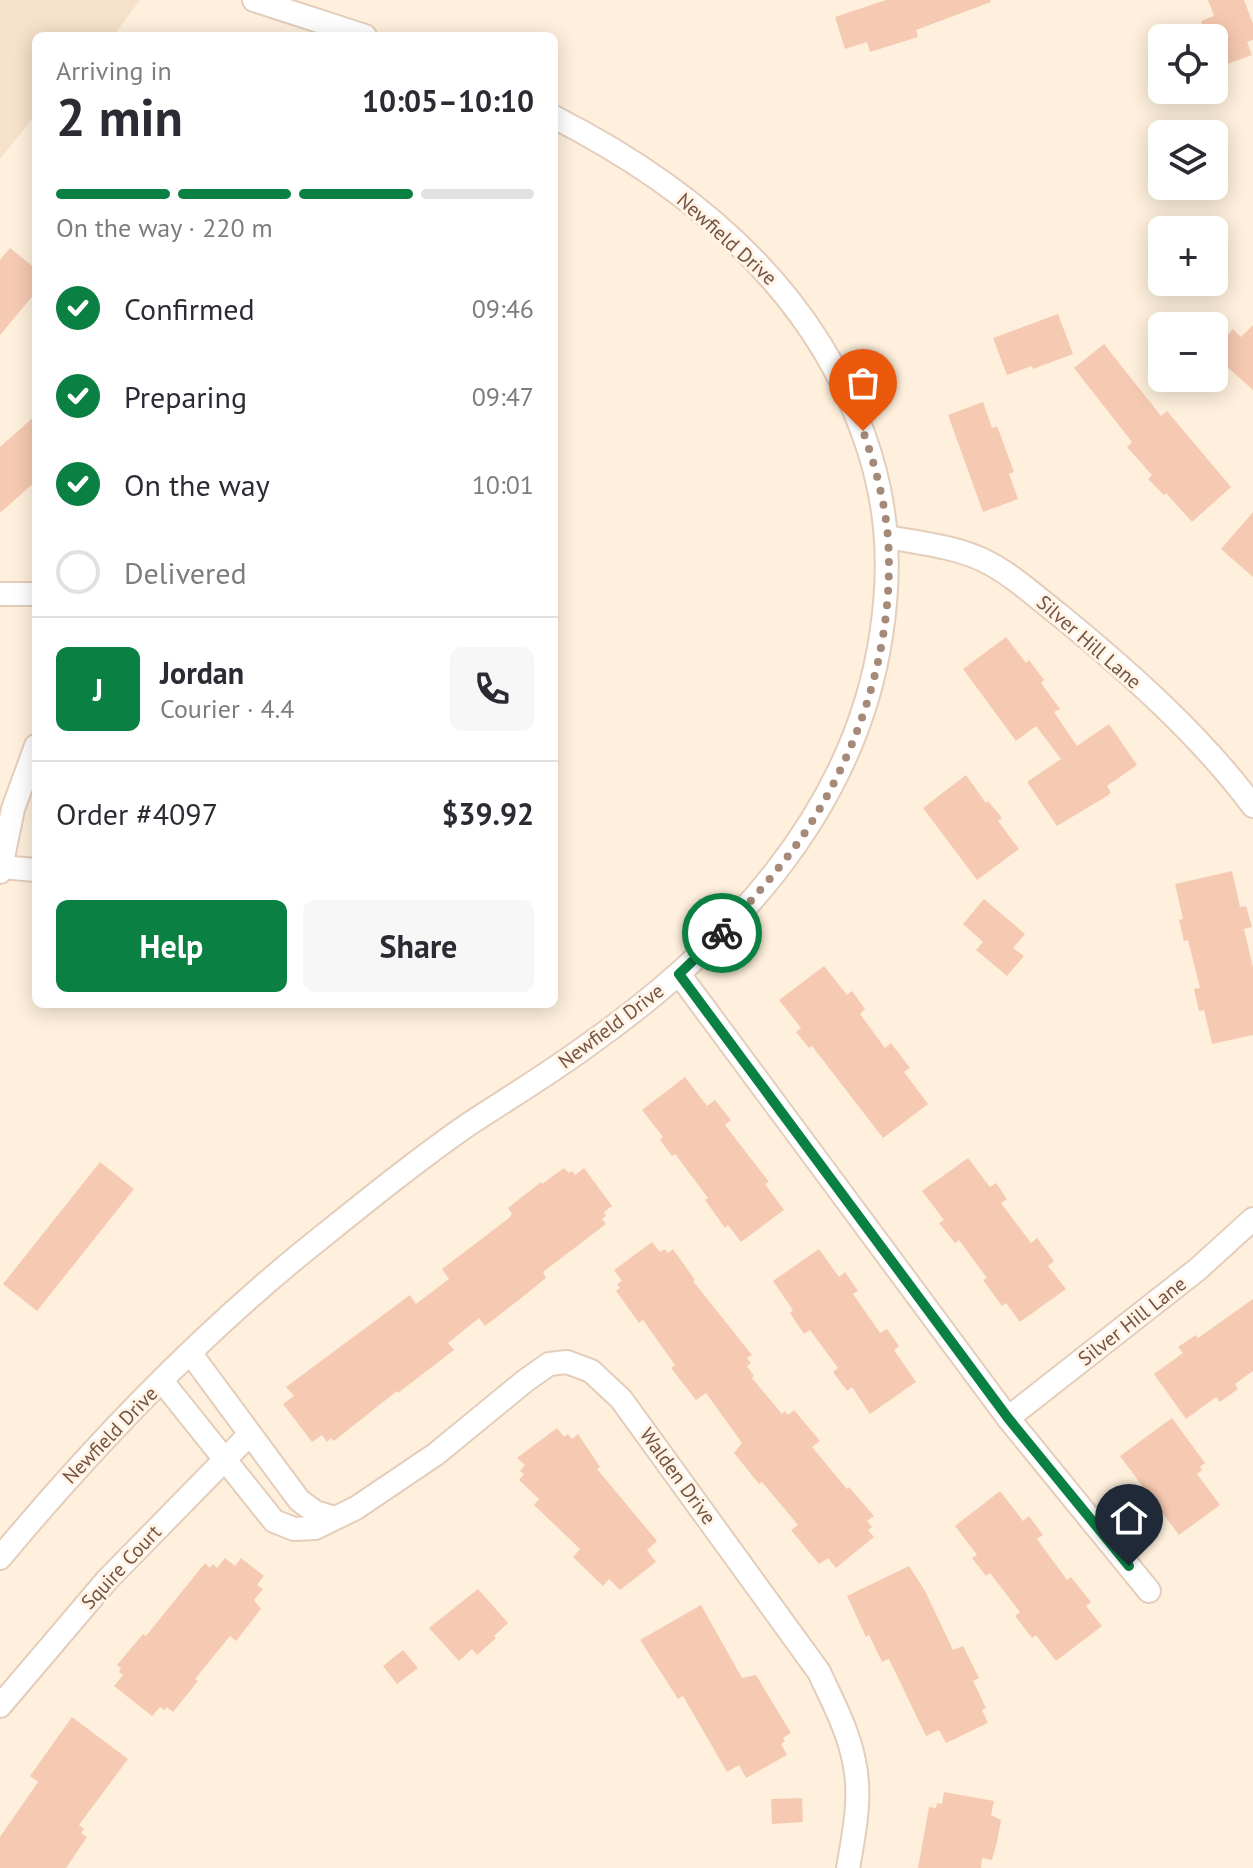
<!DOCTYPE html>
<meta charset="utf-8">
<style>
:root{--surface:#fff;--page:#f7f7f7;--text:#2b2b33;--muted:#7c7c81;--line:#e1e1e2;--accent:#0b8043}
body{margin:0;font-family:"PT Sans",sans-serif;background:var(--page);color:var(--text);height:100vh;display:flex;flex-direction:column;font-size:30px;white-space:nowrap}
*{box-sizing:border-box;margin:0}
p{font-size:26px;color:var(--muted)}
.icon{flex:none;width:44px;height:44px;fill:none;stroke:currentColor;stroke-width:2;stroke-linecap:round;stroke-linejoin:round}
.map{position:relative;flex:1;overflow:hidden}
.drawer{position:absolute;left:32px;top:32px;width:526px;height:976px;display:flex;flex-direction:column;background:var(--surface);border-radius:12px;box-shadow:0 4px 20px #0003}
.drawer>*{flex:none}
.controls{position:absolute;left:1148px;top:24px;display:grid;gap:16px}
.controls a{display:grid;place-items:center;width:80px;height:80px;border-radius:12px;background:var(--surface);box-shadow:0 4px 20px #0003;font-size:40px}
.pin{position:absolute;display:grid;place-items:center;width:68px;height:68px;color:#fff;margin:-82px -34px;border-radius:50% 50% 50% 0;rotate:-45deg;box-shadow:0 0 8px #0007}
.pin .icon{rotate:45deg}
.courier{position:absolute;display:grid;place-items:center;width:80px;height:80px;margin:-40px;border:6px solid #0b8043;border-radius:50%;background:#fff;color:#222;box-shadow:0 2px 10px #0007}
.headline em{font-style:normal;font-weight:600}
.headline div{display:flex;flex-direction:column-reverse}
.headline{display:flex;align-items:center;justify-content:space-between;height:136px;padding:0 24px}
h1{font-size:52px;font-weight:600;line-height:60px}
.bar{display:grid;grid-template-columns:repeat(4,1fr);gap:12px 8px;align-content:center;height:96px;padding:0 24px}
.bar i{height:10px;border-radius:6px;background:var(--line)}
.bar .current{background:var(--accent)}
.bar p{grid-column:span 4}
.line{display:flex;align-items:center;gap:20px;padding:0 24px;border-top:2px solid var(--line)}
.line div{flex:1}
.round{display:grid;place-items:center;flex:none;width:84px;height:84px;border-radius:12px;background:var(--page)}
ol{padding:0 24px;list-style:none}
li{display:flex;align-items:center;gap:24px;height:88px}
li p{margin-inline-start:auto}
li .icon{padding:8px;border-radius:50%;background:var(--accent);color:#fff;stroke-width:4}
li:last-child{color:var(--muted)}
li i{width:44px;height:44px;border:4px solid var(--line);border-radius:50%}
.button{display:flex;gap:16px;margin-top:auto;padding:16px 24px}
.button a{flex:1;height:92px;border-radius:12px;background:var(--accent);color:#fff;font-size:32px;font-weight:600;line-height:92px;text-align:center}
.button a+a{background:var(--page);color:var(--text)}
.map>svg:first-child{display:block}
.residential{fill:#f6e1ca}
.building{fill:#f6cab2}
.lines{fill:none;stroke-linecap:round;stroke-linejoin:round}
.minor-casing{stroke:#e4cdbb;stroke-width:26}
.minor{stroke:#fff;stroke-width:22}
.done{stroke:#a58a79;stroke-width:8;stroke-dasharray:0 14.4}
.route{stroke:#0b8043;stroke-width:10}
.labels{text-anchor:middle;stroke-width:6;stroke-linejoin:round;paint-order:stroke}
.street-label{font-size:20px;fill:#755344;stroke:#fff4e5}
</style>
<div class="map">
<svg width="1253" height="1868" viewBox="0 0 1253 1868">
<rect width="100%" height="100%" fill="#fef0dc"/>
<!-- residential -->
<polygon class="residential" points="0,0 140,0 113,36 36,36 36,114 0,159"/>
<!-- building -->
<g class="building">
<polygon points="886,0 990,0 991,2 916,30 918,37 870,52 867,42 845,49 835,17"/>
<polygon points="1208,0 1244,0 1253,24 1253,40 1247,42 1252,55 1222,66 1214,38 1207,38 1201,21 1214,16"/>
<polygon points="10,248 36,269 36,292 0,335 0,260"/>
<polygon points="1058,314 1073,354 1033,369 1032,366 1007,375 993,338"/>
<polygon points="1253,325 1253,390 1214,355 1214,350 1233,329 1241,337"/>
<polygon points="1104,344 1161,416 1167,411 1231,487 1192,522 1166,493 1164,495 1148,479 1152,475 1127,447 1132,442 1074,368"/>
<polygon points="983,402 992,428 997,426 1014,472 1009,474 1018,499 983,512 948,415"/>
<polygon points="36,415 36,481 0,513 0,447"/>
<polygon points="1253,512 1253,577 1221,549"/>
<polygon points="1006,637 1026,663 1029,660 1044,680 1041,683 1060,709 1054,712 1077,746 1109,724 1137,765 1107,786 1111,793 1107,796 1057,826 1027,782 1061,759 1036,726 1016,741 963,669"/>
<polygon points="966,775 986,803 988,801 1002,818 998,821 1019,849 977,880 923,808"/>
<polygon points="1232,871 1240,907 1246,906 1252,927 1244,929 1253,967 1253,1035 1212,1044 1204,1010 1199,1011 1194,989 1200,988 1188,940 1184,941 1179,920 1183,919 1175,884"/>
<polygon points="984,899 1025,934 1013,948 1024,956 1007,976 976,950 983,942 963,924"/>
<polygon points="824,966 847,995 852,991 865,1009 860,1014 885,1048 891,1043 910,1068 904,1072 928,1104 883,1138 812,1046 809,1048 796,1032 801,1028 779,1000"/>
<polygon points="685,1077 707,1106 715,1100 731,1120 725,1125 769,1182 765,1184 784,1210 741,1242 728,1225 725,1228 705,1200 708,1198 675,1154 672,1156 660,1140 663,1137 642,1110"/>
<polygon points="968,1158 990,1187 996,1183 1007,1199 1001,1203 1031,1243 1037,1238 1054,1261 1048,1266 1066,1289 1020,1322 1006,1303 1002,1306 983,1280 987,1278 959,1240 955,1243 939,1223 944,1220 922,1191"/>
<polygon points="100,1162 134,1189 37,1311 3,1284"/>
<polygon points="564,1168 569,1173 572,1171 575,1175 584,1168 612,1206 604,1212 606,1216 602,1219 606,1224 543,1272 546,1278 520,1299 485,1326 479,1318 448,1343 454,1350 398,1393 397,1391 334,1441 331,1438 327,1442 322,1435 312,1442 283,1404 294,1396 286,1387 410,1295 416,1304 449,1279 442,1269 509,1218 512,1214 508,1208 541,1182 542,1184"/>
<polygon points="652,1242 660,1252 665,1249 668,1253 673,1249 695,1280 693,1281 752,1355 747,1358 751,1363 747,1366 754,1376 752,1378 782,1414 785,1411 788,1415 794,1410 820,1441 812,1447 847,1489 849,1487 874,1516 867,1521 872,1527 868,1530 874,1537 836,1568 828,1558 819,1564 791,1530 798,1525 762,1482 759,1484 734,1453 742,1443 706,1393 696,1400 671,1368 675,1365 643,1320 639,1323 616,1291 620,1288 617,1284 622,1281 614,1270"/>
<polygon points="819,1249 839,1277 845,1272 858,1291 853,1294 880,1333 887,1329 899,1346 894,1350 916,1382 870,1414 852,1387 847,1391 833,1372 838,1368 810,1330 804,1334 790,1313 793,1310 773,1281"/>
<polygon points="1253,1299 1253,1371 1235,1384 1238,1389 1220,1402 1216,1397 1186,1419 1154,1374 1183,1353 1178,1347 1196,1335 1198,1338"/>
<polygon points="1172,1418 1205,1463 1200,1467 1202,1470 1197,1474 1220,1505 1179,1535 1157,1506 1155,1508 1151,1504 1140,1489 1143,1487 1120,1456"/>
<polygon points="557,1428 564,1437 568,1434 572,1439 578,1434 600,1467 597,1469 657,1541 647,1550 656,1562 620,1590 609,1579 603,1586 573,1557 580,1549 534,1505 539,1499 519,1480 524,1474 520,1471 525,1465 517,1458"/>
<polygon points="1000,1491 1023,1521 1029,1516 1043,1535 1037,1539 1067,1580 1071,1577 1091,1602 1086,1606 1102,1626 1056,1661 1036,1635 1032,1638 1015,1616 1020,1612 990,1573 986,1576 972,1558 977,1555 955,1526"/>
<polygon points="225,1558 235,1566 241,1558 264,1576 257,1585 263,1589 254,1600 261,1609 236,1641 230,1636 195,1679 198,1681 173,1712 167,1707 164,1710 160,1707 152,1716 114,1686 123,1675 119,1672 121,1668 117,1665 143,1634 146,1636 205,1563 210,1568 213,1564 217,1568"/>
<polygon points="909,1566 925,1591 953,1650 963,1646 979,1678 973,1681 986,1708 982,1710 988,1723 946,1743 939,1730 926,1736 889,1659 882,1662 869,1635 866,1637 847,1596"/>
<polygon points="478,1589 508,1623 494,1636 496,1638 477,1655 472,1649 459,1661 429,1628"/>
<polygon points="701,1605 742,1678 756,1675 791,1733 783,1738 785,1741 781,1744 787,1755 746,1778 739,1765 727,1772 683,1696 678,1699 640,1640"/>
<polygon points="403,1650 418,1668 397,1684 383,1666"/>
<polygon points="72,1717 128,1759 79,1825 84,1829 81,1833 87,1837 66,1868 0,1868 0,1837 38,1782 30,1776"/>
<polygon points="944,1792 994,1801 991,1815 1001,1820 997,1842 992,1860 982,1858 981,1868 918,1868 929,1807 936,1808 937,1803 942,1804"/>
<polygon points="802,1798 803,1822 772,1824 771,1799"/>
</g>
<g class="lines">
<!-- minor casing -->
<g class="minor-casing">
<g id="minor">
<polyline points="254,0 365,36"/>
<path d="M 888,537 C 919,543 953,546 983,560 C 1012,574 1036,597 1062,617 C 1130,673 1200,735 1253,806"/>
<polyline points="0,594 36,594"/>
<polyline points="1,867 36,870"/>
<polyline points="0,872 13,809 36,746"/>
<polyline points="679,974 1008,1418 1149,1591"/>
<polyline points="191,1354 299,1500 315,1512 335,1518"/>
<path d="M 162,1381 L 274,1521 L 294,1529 L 315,1528 L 356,1508 L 436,1454 L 525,1381 L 549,1364 L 567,1362 L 591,1371 L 621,1399 L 819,1672 C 832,1700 848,1730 854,1761 C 862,1796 854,1834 848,1868"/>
<polyline points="1008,1418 1198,1269 1253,1219"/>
<path d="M 0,1558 C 98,1440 207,1327 328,1232 C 374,1195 420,1158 469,1124 C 507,1099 547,1075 584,1048 C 726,948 854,815 881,636 C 892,565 888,501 863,433 C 811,286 689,186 554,117"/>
<polyline points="0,1706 107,1580 250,1434"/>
</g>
</g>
<!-- minor -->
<use href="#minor" class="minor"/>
</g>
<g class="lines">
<!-- done -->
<path class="done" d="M 722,933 C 751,901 780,869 804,834 C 861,748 895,642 888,538 C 885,502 875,465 863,431"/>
<!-- route -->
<polyline class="route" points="722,933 679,974 1008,1418 1129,1566"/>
</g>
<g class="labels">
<!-- street labels -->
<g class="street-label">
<text transform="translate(727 239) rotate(42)" y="7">Newfield Drive</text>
<text transform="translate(1089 642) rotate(41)" y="7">Silver Hill Lane</text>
<text transform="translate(611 1026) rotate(-37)" y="7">Newfield Drive</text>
<text transform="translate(1132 1321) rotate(-38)" y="7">Silver Hill Lane</text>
<text transform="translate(110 1435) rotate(-46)" y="7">Newfield Drive</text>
<text transform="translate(678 1476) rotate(54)" y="7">Walden Drive</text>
<text transform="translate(121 1567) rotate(-47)" y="7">Squire Court</text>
</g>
</g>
</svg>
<div class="controls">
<a><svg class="icon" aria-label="locate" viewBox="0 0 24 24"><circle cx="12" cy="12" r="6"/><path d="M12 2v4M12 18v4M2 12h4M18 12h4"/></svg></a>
<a><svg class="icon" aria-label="layers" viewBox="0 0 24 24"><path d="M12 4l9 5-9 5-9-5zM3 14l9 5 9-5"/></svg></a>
<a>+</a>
<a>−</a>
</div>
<div class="pin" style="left:863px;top:431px;background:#ea580c"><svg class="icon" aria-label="bag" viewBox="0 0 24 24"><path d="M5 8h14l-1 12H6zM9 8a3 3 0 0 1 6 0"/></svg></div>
<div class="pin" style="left:1129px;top:1566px;background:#1f2937"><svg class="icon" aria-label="home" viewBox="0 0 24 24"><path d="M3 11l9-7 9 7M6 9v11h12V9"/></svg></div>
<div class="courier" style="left:722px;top:933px"><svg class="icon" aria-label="bike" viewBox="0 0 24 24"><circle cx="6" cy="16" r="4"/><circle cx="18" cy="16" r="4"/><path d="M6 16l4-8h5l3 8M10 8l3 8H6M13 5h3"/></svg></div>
<section class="drawer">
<div class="headline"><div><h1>2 min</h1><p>Arriving in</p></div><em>10:05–10:10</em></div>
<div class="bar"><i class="current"></i><i class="current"></i><i class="current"></i><i></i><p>On the way · 220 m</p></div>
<ol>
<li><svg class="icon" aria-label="check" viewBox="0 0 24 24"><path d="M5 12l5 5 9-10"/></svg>Confirmed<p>09:46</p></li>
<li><svg class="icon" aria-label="check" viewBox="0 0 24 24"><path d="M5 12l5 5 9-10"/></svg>Preparing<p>09:47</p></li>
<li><svg class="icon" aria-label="check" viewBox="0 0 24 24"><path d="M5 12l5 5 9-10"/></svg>On the way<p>10:01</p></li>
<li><i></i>Delivered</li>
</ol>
<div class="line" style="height:144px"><b class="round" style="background:var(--accent);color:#fff">J</b><div><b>Jordan</b><p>Courier · 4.4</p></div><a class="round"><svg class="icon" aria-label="phone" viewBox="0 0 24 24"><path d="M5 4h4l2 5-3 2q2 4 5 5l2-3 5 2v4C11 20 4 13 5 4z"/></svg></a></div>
<div class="line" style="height:104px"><div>Order #4097</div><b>$39.92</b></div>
<div class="button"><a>Help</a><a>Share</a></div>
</section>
</div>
